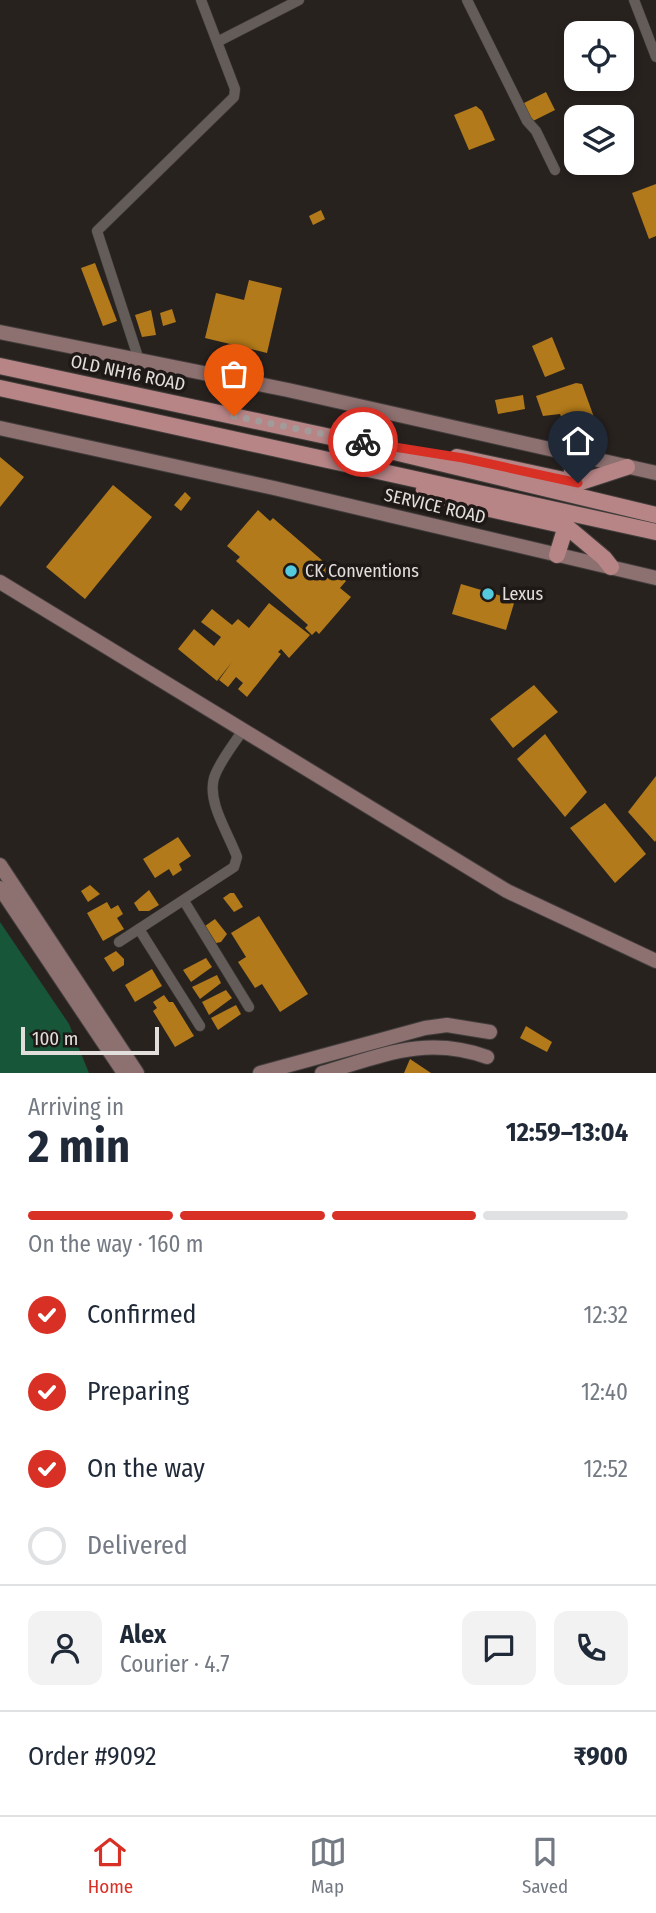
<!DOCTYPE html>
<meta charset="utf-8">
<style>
:root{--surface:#fff;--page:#f2f2f3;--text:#1f2937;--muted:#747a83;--line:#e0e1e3;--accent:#d93025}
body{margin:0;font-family:"Fira Sans Condensed",sans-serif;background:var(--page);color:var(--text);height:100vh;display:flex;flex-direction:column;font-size:26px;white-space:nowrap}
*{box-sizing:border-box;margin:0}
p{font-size:23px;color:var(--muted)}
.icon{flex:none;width:38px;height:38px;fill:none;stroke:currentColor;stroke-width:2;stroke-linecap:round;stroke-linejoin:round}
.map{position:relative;height:1073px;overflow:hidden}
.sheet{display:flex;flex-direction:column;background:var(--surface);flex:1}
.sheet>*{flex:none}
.fabs{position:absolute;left:564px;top:21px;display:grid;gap:14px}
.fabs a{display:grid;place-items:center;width:70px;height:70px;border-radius:14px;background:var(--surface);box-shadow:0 4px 10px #0003;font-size:35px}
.scale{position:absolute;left:21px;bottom:18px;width:138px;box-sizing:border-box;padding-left:7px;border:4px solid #e2dedc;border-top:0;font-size:19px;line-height:24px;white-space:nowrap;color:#e2dedc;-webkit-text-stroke:5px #1e1816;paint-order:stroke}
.pin{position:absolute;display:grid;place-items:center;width:60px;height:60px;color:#fff;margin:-72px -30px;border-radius:50% 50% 50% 0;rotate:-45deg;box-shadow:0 0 7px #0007}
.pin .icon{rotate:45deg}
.courier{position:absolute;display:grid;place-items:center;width:70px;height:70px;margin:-35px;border:5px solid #d93025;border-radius:50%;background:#fff;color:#222;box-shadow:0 2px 9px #0007}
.overview em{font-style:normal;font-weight:700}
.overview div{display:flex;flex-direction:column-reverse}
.overview{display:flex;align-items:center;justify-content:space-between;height:119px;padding:0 28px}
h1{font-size:46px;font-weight:700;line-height:52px}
.bar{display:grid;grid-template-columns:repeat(4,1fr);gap:10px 7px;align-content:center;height:84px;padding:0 28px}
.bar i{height:9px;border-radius:5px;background:var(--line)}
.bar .selected{background:var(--accent)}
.bar p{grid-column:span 4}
.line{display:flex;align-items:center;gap:18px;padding:0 28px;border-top:2px solid var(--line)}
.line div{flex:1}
.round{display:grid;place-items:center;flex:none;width:74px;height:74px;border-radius:14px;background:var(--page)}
ol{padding:0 28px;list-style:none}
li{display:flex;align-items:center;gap:21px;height:77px}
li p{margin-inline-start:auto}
li .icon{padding:7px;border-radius:50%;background:var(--accent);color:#fff;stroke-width:4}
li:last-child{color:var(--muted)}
li i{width:38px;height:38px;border:4px solid var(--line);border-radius:50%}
.tab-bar{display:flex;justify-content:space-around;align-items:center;height:98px;border-top:2px solid var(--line);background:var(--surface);font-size:19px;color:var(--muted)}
.tab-bar a{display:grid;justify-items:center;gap:4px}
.tab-bar .selected{color:var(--accent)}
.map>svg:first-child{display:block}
.green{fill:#175638}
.building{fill:#b27a1a}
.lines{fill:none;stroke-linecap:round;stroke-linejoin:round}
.street-casing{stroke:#423e3c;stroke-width:11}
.secondary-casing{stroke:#423e3c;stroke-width:16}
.primary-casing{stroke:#423e3c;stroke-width:18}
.street{stroke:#635c59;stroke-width:10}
.secondary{stroke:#8d7070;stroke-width:14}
.primary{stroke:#b88587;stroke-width:16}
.done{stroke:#a19c9a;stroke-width:7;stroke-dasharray:0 12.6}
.route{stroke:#d93025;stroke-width:9}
.poi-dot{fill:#54cadc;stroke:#1e1816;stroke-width:2.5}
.labels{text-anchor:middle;stroke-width:7;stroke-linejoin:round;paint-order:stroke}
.street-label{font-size:18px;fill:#e2dedc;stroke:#1e1816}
.poi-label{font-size:18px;fill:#e2dedc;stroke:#1e1816;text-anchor:start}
</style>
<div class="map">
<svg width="656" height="1073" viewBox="0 0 656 1073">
<rect width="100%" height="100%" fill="#28221f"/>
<!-- green -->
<polygon class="green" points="0,922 69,1024 89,1073 0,1073"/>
<!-- building -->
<g class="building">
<polygon points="546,92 555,110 531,122 522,104"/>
<polygon points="476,106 482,111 495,140 469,150 454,115"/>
<polygon points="656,184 656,236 649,239 632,193"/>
<polygon points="321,210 325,219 313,225 309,216"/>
<polygon points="95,263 117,321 103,326 81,268"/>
<polygon points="249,280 282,288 267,353 205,338 216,293 244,300"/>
<polygon points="172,309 176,322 163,326 160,313"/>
<polygon points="151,310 156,335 142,337 135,315"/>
<polygon points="552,337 565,369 545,377 532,346"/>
<polygon points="576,383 582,384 595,420 586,423 582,418 572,421 567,417 562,419 560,414 543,416 536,396"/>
<polygon points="523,395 525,409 498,414 495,400"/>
<polygon points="0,457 24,477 0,507"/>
<polygon points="113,485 152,517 85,599 46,567"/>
<polygon points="185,492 191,498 181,511 174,505"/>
<polygon points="258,510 270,521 273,518 346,581 340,588 351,597 319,634 316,631 312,635 305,628 308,625 236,561 240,557 227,546"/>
<polygon points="461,584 515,600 506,630 452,614"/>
<polygon points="269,603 310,635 289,658 281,649 278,652 281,654 247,697 238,689 243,683 236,677 228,687 219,680 232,662 217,681 178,649 194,629 214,646 221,637 201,622 212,609 232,625 238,619 249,628"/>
<polygon points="534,685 558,712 513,748 490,719"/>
<polygon points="545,734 587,792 565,817 517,759"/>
<polygon points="656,776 656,840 655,842 628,812"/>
<polygon points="605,803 646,854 615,883 570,828"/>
<polygon points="178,837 191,856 179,864 182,870 173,876 169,869 155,878 143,859"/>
<polygon points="90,885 100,894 88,902 81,891"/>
<polygon points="149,890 159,905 149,911 139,911 134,903"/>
<polygon points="230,893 234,893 243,907 234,912 223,898"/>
<polygon points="107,902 111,909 118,905 123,914 117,918 124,929 103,941 87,913"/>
<polygon points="259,916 308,994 280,1012 262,984 255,988 238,962 246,957 231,933"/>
<polygon points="215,919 227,934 221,942 216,943 205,926"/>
<polygon points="116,951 124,959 124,965 113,972 104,958"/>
<polygon points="206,958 212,967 191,982 183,970"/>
<polygon points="152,969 162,986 135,1002 125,985"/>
<polygon points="217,975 221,983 200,999 192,987"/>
<polygon points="226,990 232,998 209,1015 202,1002"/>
<polygon points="164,995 169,1002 173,1002 194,1036 175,1047 153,1011 157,1008 153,1002"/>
<polygon points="236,1005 241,1014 218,1030 211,1018"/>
<polygon points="526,1026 552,1042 547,1052 520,1038"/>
<polygon points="410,1059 431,1073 404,1073"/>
</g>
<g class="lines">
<!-- street casing -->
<g class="street-casing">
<g id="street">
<polyline points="467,0 527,121 536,131 555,170"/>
<polyline points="634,0 656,57"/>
<polyline points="219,41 299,0"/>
<polyline points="139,360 97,231 234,97 235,89 201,0"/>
<polyline points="184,901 249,1007"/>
<polyline points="139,929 200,1026"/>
<path d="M 119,942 L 234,867 L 237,857 C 229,834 207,803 214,778 C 219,762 234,744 243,730"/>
</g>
</g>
<!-- secondary casing -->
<g class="secondary-casing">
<g id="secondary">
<polyline points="0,332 288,390 656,473"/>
<polyline points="0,428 274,488 656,578"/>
<polyline points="0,582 507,891 656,961"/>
<polyline points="0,865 137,1073"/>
<polyline points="0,888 124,1073"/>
<polyline points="260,1073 425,1028 447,1025 490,1032"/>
<path d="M 322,1073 C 382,1056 425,1035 487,1057"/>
</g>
</g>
<!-- primary casing -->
<g class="primary-casing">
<g id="primary">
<polyline points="0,366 340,439 656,515"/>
<polyline points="0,388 656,532"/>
<polyline points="457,457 578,483 627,467"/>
<polyline points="570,481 575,456"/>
<polyline points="424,490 459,502 566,526 604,558 611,567"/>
<polyline points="557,555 566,526"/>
</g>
</g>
<!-- street -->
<use href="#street" class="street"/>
<!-- secondary -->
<use href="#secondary" class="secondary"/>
<!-- primary -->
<use href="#primary" class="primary"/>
</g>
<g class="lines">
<!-- done -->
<polyline class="done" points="234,416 363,442"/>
<!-- route -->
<polyline class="route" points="363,442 463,458 578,483"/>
</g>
<!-- markers -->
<g class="poi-dot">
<circle cx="291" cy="571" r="7"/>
<circle cx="488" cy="594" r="7"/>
</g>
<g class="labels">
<!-- street labels -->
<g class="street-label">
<text transform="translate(128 373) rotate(12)" y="6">OLD NH16 ROAD</text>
<text transform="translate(435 506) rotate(13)" y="6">SERVICE ROAD</text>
</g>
<!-- poi labels -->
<g class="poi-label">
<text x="305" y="577">CK Conventions</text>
<text x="502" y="600">Lexus</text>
</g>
</g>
</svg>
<div class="fabs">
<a><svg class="icon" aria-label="locate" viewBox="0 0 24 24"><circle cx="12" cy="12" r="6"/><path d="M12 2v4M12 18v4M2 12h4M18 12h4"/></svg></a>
<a><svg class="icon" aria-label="layers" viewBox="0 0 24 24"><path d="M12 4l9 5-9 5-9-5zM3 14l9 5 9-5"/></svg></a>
</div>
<div class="scale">100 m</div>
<div class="pin" style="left:234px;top:416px;background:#ea580c"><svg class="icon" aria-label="bag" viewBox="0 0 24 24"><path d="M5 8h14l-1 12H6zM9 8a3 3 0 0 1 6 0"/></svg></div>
<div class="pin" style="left:578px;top:483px;background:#1f2937"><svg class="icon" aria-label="home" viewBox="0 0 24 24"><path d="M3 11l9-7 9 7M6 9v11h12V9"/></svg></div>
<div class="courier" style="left:363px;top:442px"><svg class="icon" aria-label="bike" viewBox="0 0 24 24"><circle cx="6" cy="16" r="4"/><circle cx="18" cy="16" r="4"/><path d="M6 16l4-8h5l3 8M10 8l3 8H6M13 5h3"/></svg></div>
</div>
<section class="sheet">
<div class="overview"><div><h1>2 min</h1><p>Arriving in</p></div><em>12:59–13:04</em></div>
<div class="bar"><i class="selected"></i><i class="selected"></i><i class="selected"></i><i></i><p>On the way · 160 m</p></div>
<ol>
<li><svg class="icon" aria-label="check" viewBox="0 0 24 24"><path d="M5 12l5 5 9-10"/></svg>Confirmed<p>12:32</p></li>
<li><svg class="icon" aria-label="check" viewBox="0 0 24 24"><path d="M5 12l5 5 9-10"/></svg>Preparing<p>12:40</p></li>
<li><svg class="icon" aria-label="check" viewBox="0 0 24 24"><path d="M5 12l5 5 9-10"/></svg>On the way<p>12:52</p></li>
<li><i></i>Delivered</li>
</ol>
<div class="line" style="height:126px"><a class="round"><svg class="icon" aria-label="person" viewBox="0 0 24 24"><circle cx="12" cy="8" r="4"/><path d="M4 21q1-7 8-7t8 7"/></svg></a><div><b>Alex</b><p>Courier · 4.7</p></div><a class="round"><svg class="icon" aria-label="chat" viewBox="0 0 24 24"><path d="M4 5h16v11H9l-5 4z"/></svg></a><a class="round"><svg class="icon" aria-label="phone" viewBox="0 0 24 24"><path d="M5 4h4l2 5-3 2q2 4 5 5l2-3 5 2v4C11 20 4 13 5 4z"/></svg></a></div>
<div class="line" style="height:91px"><div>Order #9092</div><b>₹900</b></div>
</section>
<nav class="tab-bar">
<a class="selected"><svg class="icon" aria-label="home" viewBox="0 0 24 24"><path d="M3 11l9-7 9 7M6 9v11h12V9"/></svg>Home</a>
<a><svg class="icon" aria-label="map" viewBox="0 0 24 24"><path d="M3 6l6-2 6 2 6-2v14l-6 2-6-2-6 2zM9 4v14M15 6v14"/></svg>Map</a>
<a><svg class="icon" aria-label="saved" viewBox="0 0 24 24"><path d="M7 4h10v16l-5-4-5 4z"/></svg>Saved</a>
</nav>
